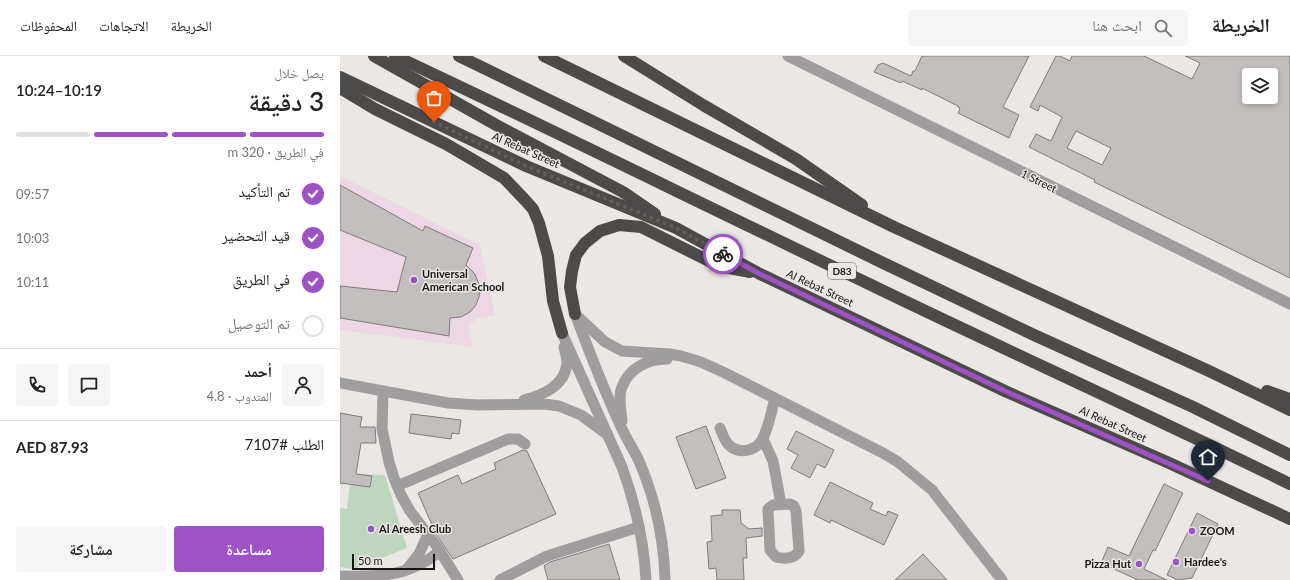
<!DOCTYPE html>
<html lang="ar">
<meta charset="utf-8">
<style>
:root{--surface:#fff;--page:#f6f6f6;--text:#222;--muted:#767676;--line:#e0e0e0;--accent:#9d53c6}
body{margin:0;font-family:Lato,"Noto Naskh Arabic",sans-serif;background:var(--page);color:var(--text);direction:rtl;height:100vh;display:flex;flex-direction:column;font-size:15px;white-space:nowrap}
*{box-sizing:border-box;margin:0}
p{font-size:13px;color:var(--muted)}
.icon{flex:none;width:22px;height:22px;fill:none;stroke:currentColor;stroke-width:2;stroke-linecap:round;stroke-linejoin:round}
.map{position:relative;flex:1;overflow:hidden;direction:ltr}
.side{display:flex;flex-direction:column;background:var(--surface);width:340px}
.side>*{flex:none}
.tools{position:absolute;left:902px;top:12px;display:grid;gap:8px}
.tools a{display:grid;place-items:center;width:36px;height:36px;border-radius:4px;background:var(--surface);box-shadow:0 2px 6px #0003;font-size:20px}
.scale{position:absolute;left:12px;bottom:10px;width:83px;box-sizing:border-box;padding-left:4px;border:2px solid #161514;border-top:0;font-size:11px;line-height:14px;white-space:nowrap;color:#161514;-webkit-text-stroke:3px #ebe7e5;paint-order:stroke}
.pin{position:absolute;display:grid;place-items:center;width:34px;height:34px;color:#fff;margin:-41px -17px;border-radius:50% 50% 50% 0;rotate:-45deg;box-shadow:0 0 4px #0007}
.pin .icon{rotate:45deg}
.courier{position:absolute;display:grid;place-items:center;width:40px;height:40px;margin:-20px;border:3px solid #9d53c6;border-radius:50%;background:#fff;color:#222;box-shadow:0 1px 5px #0007}
.head em{font-style:normal;font-weight:600}
.head div{display:flex;flex-direction:column-reverse}
.head{display:flex;align-items:center;justify-content:space-between;height:68px;padding:0 16px}
h1{font-size:26px;font-weight:600;line-height:30px}
.bar{display:grid;grid-template-columns:repeat(4,1fr);gap:6px 4px;align-content:center;height:48px;padding:0 16px}
.bar i{height:5px;border-radius:3px;background:var(--line)}
.bar .active{background:var(--accent)}
.bar p{grid-column:span 4}
.line{display:flex;align-items:center;gap:10px;padding:0 16px;border-top:1px solid var(--line)}
.line div{flex:1}
.round{display:grid;place-items:center;flex:none;width:42px;height:42px;border-radius:4px;background:var(--page)}
ol{padding:0 16px;list-style:none}
li{display:flex;align-items:center;gap:12px;height:44px}
li p{margin-inline-start:auto}
li .icon{padding:4px;border-radius:50%;background:var(--accent);color:#fff;stroke-width:4}
li:last-child{color:var(--muted)}
li i{width:22px;height:22px;border:2px solid var(--line);border-radius:50%}
.action{display:flex;gap:8px;margin-top:auto;padding:8px 16px}
.action a{flex:1;height:46px;border-radius:4px;background:var(--accent);color:#fff;font-size:16px;font-weight:600;line-height:46px;text-align:center}
.action a+a{background:var(--page);color:var(--text)}
header{display:flex;align-items:center;gap:24px;box-sizing:border-box;height:56px;padding:0 20px;background:var(--surface);border-bottom:1px solid var(--line)}
header strong{font-size:19px}
nav{display:flex;gap:22px;margin-inline-start:auto;font-size:14px}
.search{width:280px;height:36px;background:var(--page);display:flex;align-items:center;gap:10px;box-sizing:border-box;padding:0 14px;border-radius:4px;color:var(--muted);font-size:15px}
main{display:flex;flex:1;min-height:0}
.map>svg:first-child{display:block}
.education{fill:#edd7e5}
.green{fill:#bfd6be}
.building{fill:#c3bebe;stroke:#7f7b7a;fill-rule:evenodd}
.lines{fill:none;stroke-linecap:round;stroke-linejoin:round}
.minor{stroke:#9f9d9d;stroke-width:11}
.highway{stroke:#4d4a4a;stroke-width:12}
.done{stroke:#615e5d;stroke-width:4;stroke-dasharray:0 7.2}
.route{stroke:#9d53c6;stroke-width:5}
.poi-dot{fill:#9d53c6;stroke:#ebe7e5;stroke-width:1.5}
.labels{text-anchor:middle;stroke-width:3;stroke-linejoin:round;paint-order:stroke}
.shield{fill:#ebe7e5;stroke:#565453;stroke-width:1}
.shield-label{font-size:10px;font-weight:bold;fill:#161514}
.street-label{font-size:11px;fill:#161514;stroke:#ebe7e5}
.poi-label{font-size:11px;font-weight:bold;fill:#161514;stroke:#ebe7e5;text-anchor:start}
</style>
<header>
<strong>الخريطة</strong>
<div class="search"><svg class="icon" aria-label="search" viewBox="0 0 24 24"><circle cx="10" cy="10" r="6"/><path d="M15 15l6 6"/></svg>ابحث هنا</div>
<nav><a>الخريطة</a><a>الاتجاهات</a><a>المحفوظات</a></nav>
</header>
<main>
<div class="map">
<svg width="950" height="524" viewBox="0 0 950 524">
<rect width="100%" height="100%" fill="#ebe7e5"/>
<!-- education -->
<polygon class="education" points="0,120 140,189 155,259 136,263 128,270 133,291 0,274"/>
<!-- green -->
<polygon class="green" points="11,418 45,419 67,492 14,513 0,511 0,452 7,453"/>
<!-- building -->
<g class="building">
<polygon points="582,0 689,0 663,51 679,59 669,82 618,57 620,52 618,51 618,50 582,32 582,34 562,25 561,27 534,16 538,9 543,7 571,20 573,15 575,15"/>
<path d="M 716,0 L 720,0 L 730,5 L 732,0 L 804,0 L 852,23 L 860,7 L 845,0 L 950,0 L 950,222 L 754,126 L 755,124 L 689,91 L 696,78 L 711,85 L 722,61 L 700,49 L 698,55 L 690,51 ZM 909,19 L 931,19 L 931,41 L 909,41 ZM 736,75 L 771,92 L 762,109 L 727,92 Z"/>
<polygon points="0,129 83,175 85,170 133,192 126,209 135,218 140,231 139,241 136,249 130,256 121,261 110,262 109,280 0,262 0,230 57,236 66,201 0,174"/>
<polygon points="0,357 22,361 20,371 35,371 36,387 21,387 16,418 32,420 30,431 0,427"/>
<polygon points="71,358 121,364 119,378 112,377 111,383 69,377"/>
<polygon points="366,370 386,422 356,433 336,381"/>
<polygon points="456,375 494,394 485,412 477,408 470,422 451,412 458,399 447,393"/>
<polygon points="183,394 187,395 216,458 113,503 96,478 78,437 118,419 122,428 156,413 154,407"/>
<polygon points="490,426 533,447 530,453 546,460 548,455 558,459 544,489 491,464 490,467 474,459"/>
<polygon points="824,428 843,437 815,495 813,494 804,513 827,524 798,524 761,507 768,491 789,500"/>
<polygon points="382,454 400,454 401,467 409,473 422,472 422,480 406,482 407,502 403,502 404,524 377,524 376,512 369,513 367,486 372,485 371,460 382,459"/>
<polygon points="857,457 878,468 852,522 838,524 827,519"/>
<polygon points="269,488 280,524 208,524 204,510 210,506"/>
<polygon points="583,498 607,524 555,524"/>
</g>
<g class="lines">
<!-- minor -->
<g class="minor">
<polyline points="448,0 950,248"/>
<polyline points="235,258 265,286 282,295 330,298 341,300 361,306 385,317 543,397 558,406 592,434 662,524"/>
<path d="M 236,260 C 250,298 265,336 282,373 C 287,384 294,394 299,405 C 315,442 324,484 325,524"/>
<path d="M 222,277 L 282,411 C 295,447 304,485 306,524"/>
<polyline points="0,327 108,347 138,349 204,348 219,350 241,359 268,379"/>
<polyline points="43,336 42,373 49,406 54,422 61,439 70,455 96,489 118,524"/>
<path d="M 184,344 C 203,339 225,330 227,307 C 227,302 225,296 224,291"/>
<path d="M 282,365 C 281,356 278,339 282,331 C 289,312 308,303 327,303"/>
<path d="M 380,372 C 382,377 384,384 389,389 C 399,399 417,395 423,382 C 429,370 431,356 435,343"/>
<polyline points="423,383 433,405 441,448"/>
<polyline points="57,430 168,383 178,383 185,388"/>
<path d="M 450,448 L 454,450 L 456,455 L 459,495 C 455,503 444,503 436,501 L 430,494 L 428,453 L 433,449 Z"/>
<polyline points="67,513 79,498 88,478"/>
<path d="M 0,520 C 39,521 69,521 100,495"/>
<polyline points="160,524 207,500 299,471"/>
</g>
<!-- highway -->
<g class="highway">
<polyline points="34,0 158,70 283,136 315,158"/>
<path d="M 55,0 C 213,74 370,152 527,227 C 667,295 810,359 950,428"/>
<polyline points="119,0 539,205 694,279 853,351 950,399"/>
<polyline points="204,0 554,171 869,315 950,354"/>
<polyline points="284,0 363,49 456,103 522,149"/>
<polyline points="0,21 186,110 336,172 420,218 667,336 827,406 950,463"/>
<polyline points="0,32 35,53 106,88 164,122 185,144 193,153 199,167 208,200 213,245 222,277"/>
<polyline points="235,258 230,231 232,215 236,199 245,187 260,175 279,169 301,171 379,210 410,216"/>
<polyline points="927,335 950,343"/>
</g>
</g>
<g class="lines">
<!-- done -->
<polyline class="done" points="94,66 186,110 336,172 383,198"/>
<!-- route -->
<polyline class="route" points="383,198 420,218 667,336 868,425"/>
</g>
<!-- markers -->
<g class="poi-dot">
<circle cx="74" cy="224" r="4"/>
<circle cx="31" cy="473" r="4"/>
<circle cx="852" cy="475" r="4"/>
<circle cx="836" cy="506" r="4"/>
<circle cx="799" cy="508" r="4"/>
</g>
<g class="labels">
<!-- shield labels -->
<rect class="shield" x="488" y="207" width="28" height="16" rx="3"/>
<g class="shield-label">
<text x="502" y="219">D83</text>
</g>
<!-- street labels -->
<g class="street-label">
<text transform="translate(186 94) rotate(24)" y="4">Al Rebat Street</text>
<text transform="translate(699 125) rotate(26)" y="4">1 Street</text>
<text transform="translate(480 232) rotate(25)" y="4">Al Rebat Street</text>
<text transform="translate(773 368) rotate(24)" y="4">Al Rebat Street</text>
</g>
<!-- poi labels -->
<g class="poi-label">
<text x="82" y="222">Universal<tspan x="82" dy="13">American School</tspan></text>
<text x="39" y="477">Al Areesh Club</text>
<text x="860" y="479">ZOOM</text>
<text x="844" y="510">Hardee's</text>
<text x="791" y="512" text-anchor="end">Pizza Hut</text>
</g>
</g>
</svg>
<div class="tools">
<a><svg class="icon" aria-label="layers" viewBox="0 0 24 24"><path d="M12 4l9 5-9 5-9-5zM3 14l9 5 9-5"/></svg></a>
</div>
<div class="scale">50 m</div>
<div class="pin" style="left:94px;top:66px;background:#ea580c"><svg class="icon" aria-label="bag" viewBox="0 0 24 24"><path d="M5 8h14l-1 12H6zM9 8a3 3 0 0 1 6 0"/></svg></div>
<div class="pin" style="left:868px;top:425px;background:#1f2937"><svg class="icon" aria-label="home" viewBox="0 0 24 24"><path d="M3 11l9-7 9 7M6 9v11h12V9"/></svg></div>
<div class="courier" style="left:383px;top:198px"><svg class="icon" aria-label="bike" viewBox="0 0 24 24"><circle cx="6" cy="16" r="4"/><circle cx="18" cy="16" r="4"/><path d="M6 16l4-8h5l3 8M10 8l3 8H6M13 5h3"/></svg></div>
</div>
<section class="side">
<div class="head"><div><h1>3 دقيقة</h1><p>يصل خلال</p></div><em>10:19–10:24</em></div>
<div class="bar"><i class="active"></i><i class="active"></i><i class="active"></i><i></i><p>في الطريق · 320 m</p></div>
<ol>
<li><svg class="icon" aria-label="check" viewBox="0 0 24 24"><path d="M5 12l5 5 9-10"/></svg>تم التأكيد<p>09:57</p></li>
<li><svg class="icon" aria-label="check" viewBox="0 0 24 24"><path d="M5 12l5 5 9-10"/></svg>قيد التحضير<p>10:03</p></li>
<li><svg class="icon" aria-label="check" viewBox="0 0 24 24"><path d="M5 12l5 5 9-10"/></svg>في الطريق<p>10:11</p></li>
<li><i></i>تم التوصيل</li>
</ol>
<div class="line" style="height:72px"><a class="round"><svg class="icon" aria-label="person" viewBox="0 0 24 24"><circle cx="12" cy="8" r="4"/><path d="M4 21q1-7 8-7t8 7"/></svg></a><div><b>أحمد</b><p>المندوب · 4.8</p></div><a class="round"><svg class="icon" aria-label="chat" viewBox="0 0 24 24"><path d="M4 5h16v11H9l-5 4z"/></svg></a><a class="round"><svg class="icon" aria-label="phone" viewBox="0 0 24 24"><path d="M5 4h4l2 5-3 2q2 4 5 5l2-3 5 2v4C11 20 4 13 5 4z"/></svg></a></div>
<div class="line" style="height:52px"><div>الطلب #7107</div><b>AED 87.93</b></div>
<div class="action"><a>مساعدة</a><a>مشاركة</a></div>
</section>
</main>
